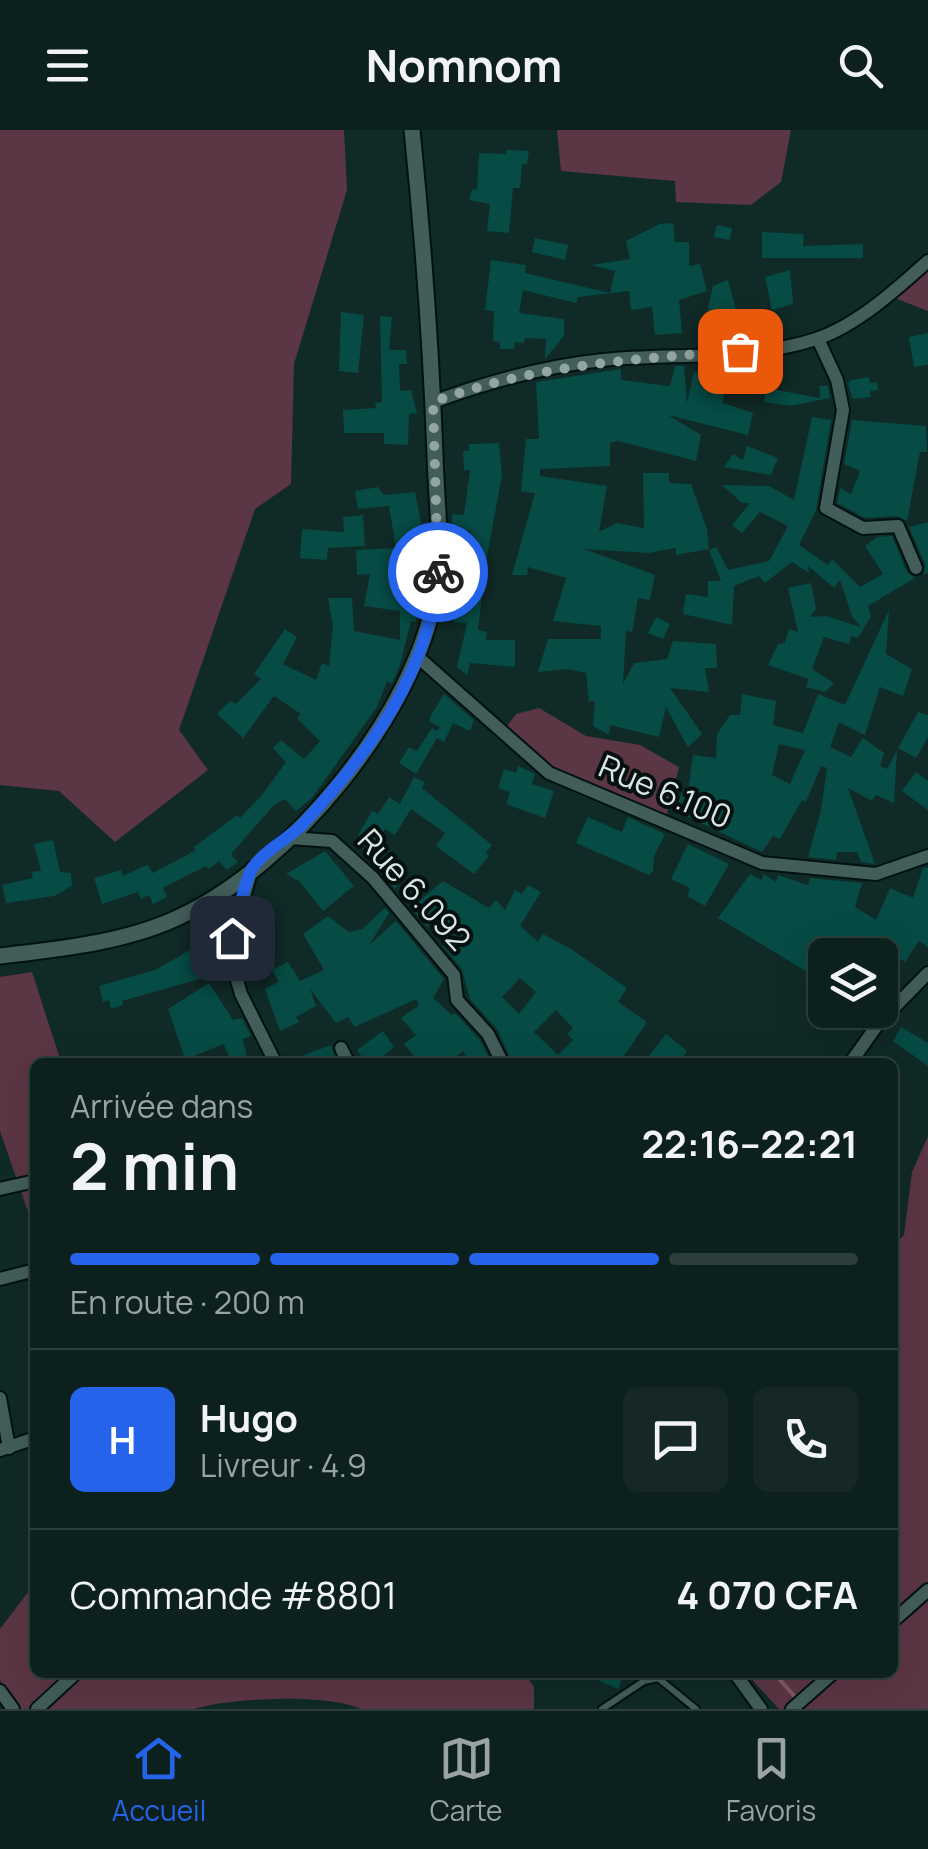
<!DOCTYPE html>
<html lang="fr">
<meta charset="utf-8">
<style>
:root{--surface:#0c201d;--page:#152826;--text:#f1f3f6;--muted:#9aa3a4;--line:#2c3e3b;--accent:#2563eb}
body{margin:0;font-family:Manrope,sans-serif;background:var(--page);color:var(--text);height:100vh;display:flex;flex-direction:column;font-size:38px;white-space:nowrap}
*{box-sizing:border-box;margin:0}
p{font-size:32px;color:var(--muted)}
.icon{flex:none;width:55px;height:55px;fill:none;stroke:currentColor;stroke-width:2;stroke-linecap:round;stroke-linejoin:round}
.map{position:relative;flex:1;overflow:hidden}
.drawer{position:absolute;left:30px;top:928px;width:868px;height:620px;display:flex;flex-direction:column;background:var(--surface);border-radius:15px;box-shadow:0 10px 40px #0002,0 0 0 2px var(--line)}
.drawer>*{flex:none}
.controls{position:absolute;left:808px;top:808px;display:grid;gap:20px}
.controls a{display:grid;place-items:center;width:90px;height:90px;border-radius:15px;background:var(--surface);box-shadow:0 10px 40px #0002,0 0 0 2px var(--line);font-size:50px}
.pin{position:absolute;display:grid;place-items:center;width:85px;height:85px;color:#fff;margin:-42px;border-radius:20px;box-shadow:0 5px 15px #0006}
.courier{position:absolute;display:grid;place-items:center;width:100px;height:100px;margin:-50px;border:8px solid #2563eb;border-radius:50%;background:#fff;color:#222;box-shadow:0 2px 12px #0007}
.summary em{font-style:normal;font-weight:700}
.summary div{display:flex;flex-direction:column-reverse}
.summary{display:flex;align-items:center;justify-content:space-between;height:170px;padding:0 40px}
h1{font-size:65px;font-weight:700;line-height:75px}
.bar{display:grid;grid-template-columns:repeat(4,1fr);gap:15px 10px;align-content:center;height:120px;padding:0 40px}
.bar i{height:12px;border-radius:8px;background:var(--line)}
.bar .selected{background:var(--accent)}
.bar p{grid-column:span 4}
.line{display:flex;align-items:center;gap:25px;padding:0 40px;border-top:2px solid var(--line)}
.line div{flex:1}
.round{display:grid;place-items:center;flex:none;width:105px;height:105px;border-radius:15px;background:var(--page)}
header{display:flex;justify-content:space-between;align-items:center;height:130px;padding:0 40px;background:var(--surface);font-size:45px;font-weight:700}
.menu{display:flex;justify-content:space-around;align-items:center;height:140px;border-top:2px solid var(--line);background:var(--surface);font-size:28px;color:var(--muted)}
.menu a{display:grid;justify-items:center;gap:5px}
.menu .selected{color:var(--accent)}
.map>svg:first-child{display:block}
.green{fill:#5b3644}
.lines{fill:none;stroke-linecap:round;stroke-linejoin:round}
.stream{stroke:#855867;stroke-width:4}
.building{fill:#064b44;fill-rule:evenodd}
.service-casing{stroke:#001210;stroke-width:10}
.minor-casing{stroke:#001210;stroke-width:16}
.tertiary-casing{stroke:#001210;stroke-width:19}
.service{stroke:#435e5a;stroke-width:6}
.minor{stroke:#435e5a;stroke-width:12}
.tertiary{stroke:#435e5a;stroke-width:15}
.done{stroke:#92a5a2;stroke-width:10;stroke-dasharray:0 18}
.route{stroke:#2563eb;stroke-width:12}
.labels{text-anchor:middle;stroke-width:8;stroke-linejoin:round;paint-order:stroke}
.street-label{font-size:32px;fill:#d8e7e5;stroke:#06100f}
</style>
<header><svg class="icon" aria-label="menu" viewBox="0 0 24 24"><path d="M4 6h16M4 12h16M4 18h16"/></svg>Nomnom<svg class="icon" aria-label="search" viewBox="0 0 24 24"><circle cx="10" cy="10" r="6"/><path d="M15 15l6 6"/></svg></header>
<div class="map">
<svg width="928" height="1579" viewBox="0 0 928 1579">
<rect width="100%" height="100%" fill="#102a27"/>
<!-- green -->
<g class="green">
<polygon points="0,0 344,0 347,60 294,234 291,354 255,379 179,600 208,640 115,712 59,661 0,655"/>
<polygon points="557,0 791,0 781,52 751,75 676,72 675,51 561,41"/>
<polygon points="928,131 928,181 887,165"/>
<polygon points="539,578 586,606 640,615 679,637 666,688 547,638 504,600 516,584"/>
<polygon points="32,842 61,932 35,932 35,1102 0,1001 0,847"/>
<polygon points="928,1006 928,1579 779,1579 746,1543 892,1542 893,1116 904,1105 912,1042"/>
<path d="M 35,1453 L 35,1542 L 524,1543 L 534,1557 L 534,1579 L 361,1579 C 325,1563 231,1568 194,1579 L 16,1579 L 0,1550 L 0,1499 Z"/>
</g>
<g class="lines">
<!-- stream -->
<polyline class="stream" points="773,1542 797,1569"/>
</g>
<!-- building -->
<g class="building">
<polygon points="507,20 529,21 527,34 522,34 520,58 513,58 509,103 487,101 490,74 469,70 472,59 477,60 479,23 506,24"/>
<polygon points="673,93 675,112 689,112 689,136 700,134 707,161 679,170 682,203 655,205 652,177 631,180 629,161 578,167 576,173 523,160 519,183 564,189 564,206 545,229 546,209 525,208 524,213 515,212 514,219 500,219 500,212 493,211 494,181 485,180 491,130 526,135 525,143 610,163 615,141 591,135 630,129 626,111 660,94"/>
<polygon points="717,95 732,98 730,110 714,107"/>
<polygon points="762,102 804,104 803,116 863,114 863,128 762,128"/>
<polygon points="535,108 568,115 565,130 532,122"/>
<polygon points="790,140 793,174 772,180 765,147"/>
<polygon points="728,150 738,187 727,186 724,203 703,200 713,156"/>
<polygon points="341,182 364,185 358,243 339,241"/>
<polygon points="380,186 392,187 389,220 406,220 407,234 399,234 400,261 411,260 417,283 409,284 408,315 384,314 384,303 344,303 343,280 376,278 375,273 382,272"/>
<polygon points="928,203 928,235 914,237 909,207"/>
<polygon points="675,236 684,236 687,273 694,242 713,241 712,254 724,256 723,273 753,283 748,305 668,285 701,305 696,331 618,311 610,313 610,336 540,339 540,346 607,356 599,402 617,393 644,398 643,343 669,343 669,353 691,354 707,399 709,419 676,425 676,418 648,423 584,419 655,445 650,470 638,468 632,502 626,501 623,554 634,533 667,529 673,511 716,514 717,538 705,538 709,562 670,558 702,604 688,617 666,577 659,607 610,595 609,605 593,596 595,571 589,571 586,543 567,539 538,542 548,509 601,509 601,496 553,491 566,448 528,437 527,445 512,445 535,363 521,362 526,309 539,309 536,252 621,239 621,250 670,256"/>
<polygon points="869,247 870,253 877,252 878,260 870,261 871,267 853,269 848,254 851,250"/>
<polygon points="819,256 828,256 830,268 790,276 764,272 766,258 820,268"/>
<polygon points="812,287 831,290 816,380 799,415 828,435 832,429 860,457 883,444 865,416 877,407 892,406 907,442 915,448 868,476 871,486 858,508 851,506 849,514 824,507 812,539 834,553 825,562 806,557 809,549 768,535 778,514 785,513 789,499 798,502 788,458 811,453 816,479 810,487 826,486 861,497 852,486 840,450 834,458 808,436 809,443 792,432 765,453 759,446 734,456 732,495 683,484 686,464 708,467 708,451 721,451 709,420 716,417 728,440 769,431 788,396 760,382 742,403 732,395 750,373 742,373 722,355 769,356 794,370"/>
<polygon points="852,290 926,296 927,322 920,322 907,391 897,386 865,388 837,373 840,358 851,364 860,341 844,334"/>
<polygon points="499,313 502,345 486,432 468,430 471,401 452,400 452,384 464,385 470,340 464,340 463,321 469,321 469,314"/>
<polygon points="747,316 778,328 771,345 724,337 733,324 743,330"/>
<polygon points="378,357 384,365 415,362 428,427 416,492 411,491 400,535 392,554 387,551 377,577 312,668 296,681 285,669 273,676 231,724 238,732 227,740 219,731 209,739 206,736 163,758 167,767 153,774 149,765 141,769 138,762 102,774 94,748 121,740 123,746 147,735 153,743 196,720 194,717 237,685 240,688 261,666 286,632 273,618 281,610 304,629 320,611 297,588 301,584 274,566 243,608 217,584 230,571 236,574 261,549 254,544 285,499 297,507 283,534 316,550 322,533 329,536 333,497 328,468 352,468 354,501 400,510 400,481 364,476 370,444 357,445 356,420 396,418 389,376 358,379 355,361"/>
<polygon points="363,385 365,416 328,418 327,430 300,428 302,399 344,402 343,387"/>
<polygon points="928,392 928,443 924,444 925,434 909,397"/>
<polygon points="458,452 483,456 478,500 487,502 486,510 515,510 515,537 470,533 467,545 457,537 467,493 454,492"/>
<path d="M 889,480 L 886,524 L 912,539 L 903,566 L 880,557 L 865,605 L 839,592 L 830,617 L 851,627 L 863,608 L 884,623 L 880,636 L 887,639 L 897,620 L 894,673 L 876,665 L 872,671 L 848,658 L 875,734 L 861,732 L 857,722 L 837,722 L 836,730 L 808,727 L 821,680 L 827,638 L 821,636 L 806,672 L 802,670 L 780,709 L 773,706 L 762,722 L 675,681 L 683,659 L 688,660 L 693,625 L 716,628 L 717,604 L 730,585 L 740,585 L 742,564 L 776,571 L 773,595 L 803,603 L 818,564 L 845,575 ZM 779,614 L 805,620 L 790,654 L 772,645 Z"/>
<polygon points="656,487 670,494 663,509 648,503"/>
<polygon points="444,564 474,590 470,601 453,593 444,612 437,608 416,644 399,633 409,617 417,621 432,598 437,601 440,597 430,592 430,587"/>
<polygon points="918,582 928,585 928,607 916,628 898,618"/>
<polygon points="518,636 535,644 532,654 554,661 545,688 506,674 510,662 498,658 504,639 516,643"/>
<polygon points="916,642 928,651 928,680 902,661"/>
<polygon points="414,647 425,652 422,658 492,715 486,723 489,726 474,744 436,716 445,703 411,679 395,705 385,699 373,721 360,715 364,708 358,705 372,681 378,684 389,667 400,674"/>
<polygon points="588,687 622,702 628,687 665,704 654,726 653,741 649,745 576,713"/>
<polygon points="53,710 60,742 71,743 72,756 54,766 6,773 2,755 33,748 31,742 41,741 34,714"/>
<polygon points="688,714 729,734 705,776 687,766 690,758 671,749"/>
<polygon points="325,721 354,756 323,781 300,752 286,744"/>
<polygon points="390,735 406,745 395,759 384,746"/>
<polygon points="928,737 928,817 919,811 905,832 879,814 872,825 853,825 833,809 831,815 826,813 809,843 718,788 750,744 761,750 764,744 776,752 778,745 808,755 810,748 862,753 855,777 876,790 890,758 913,768 923,738"/>
<path d="M 443,751 L 489,778 L 496,770 L 505,780 L 515,760 L 522,764 L 528,755 L 541,762 L 520,796 L 538,812 L 543,804 L 571,819 L 627,858 L 618,872 L 647,892 L 620,932 L 512,932 L 497,899 L 470,869 L 462,840 L 442,815 L 458,803 L 440,784 L 427,797 L 411,778 ZM 520,848 L 536,862 L 519,884 L 502,867 ZM 556,880 L 573,898 L 567,904 L 573,910 L 558,925 L 534,902 Z"/>
<polygon points="385,778 389,783 369,815 396,791 444,849 433,868 452,885 455,883 480,910 491,932 471,932 463,921 450,932 419,932 404,914 416,905 401,888 419,875 416,869 355,897 348,887 336,893 310,859 316,876 296,887 299,892 280,901 265,859 279,852 272,840 288,832 300,851 324,840 303,804 328,786 349,802 362,799"/>
<polygon points="223,801 219,824 224,842 122,871 123,875 111,879 109,870 103,872 99,856 155,840"/>
<polygon points="209,853 233,890 242,888 251,906 242,909 247,925 231,931 224,914 196,925 198,932 186,932 168,879"/>
<polygon points="901,897 928,913 928,936 893,911"/>
<polygon points="383,901 394,917 376,932 366,932 357,920"/>
<polygon points="666,904 687,921 678,932 644,932"/>
<polygon points="331,915 337,932 288,932 288,931"/>
<polygon points="579,1542 625,1542 618,1559"/>
</g>
<g class="lines">
<!-- service casing -->
<g class="service-casing">
<polyline id="service" points="602,1579 644,1551 658,1548 696,1579"/>
</g>
<!-- minor casing -->
<g class="minor-casing">
<g id="minor">
<polyline points="818,209 837,250 843,280 826,378 863,398 898,396 916,438"/>
<path d="M 433,272 C 487,252 546,236 603,230 C 672,223 749,231 816,209 C 856,196 897,159 928,131"/>
<polyline points="419,528 549,643 762,733 876,744 928,726"/>
<polyline points="290,708 332,711 373,748 454,845 457,870 488,904 502,932"/>
<polyline points="252,738 229,822 241,864 275,932"/>
<polyline points="341,918 348,932"/>
<polyline points="851,932 878,894 928,843"/>
<polyline points="0,1059 35,1051"/>
<polyline points="0,1149 35,1140"/>
<polyline points="0,1268 9,1318"/>
<polyline points="0,1320 35,1308"/>
<polyline points="892,1492 928,1460"/>
<polyline points="734,1542 761,1579"/>
<polyline points="0,1561 13,1579"/>
<polyline points="37,1579 77,1542"/>
<polyline points="792,1579 834,1542"/>
</g>
</g>
<!-- tertiary casing -->
<g class="tertiary-casing">
<path id="tertiary" d="M 0,826 C 58,819 123,813 177,788 C 290,737 416,584 436,461 C 443,417 436,369 435,325 C 431,216 423,108 412,0"/>
</g>
<!-- service -->
<use href="#service" class="service"/>
<!-- minor -->
<use href="#minor" class="minor"/>
<!-- tertiary -->
<use href="#tertiary" class="tertiary"/>
</g>
<g class="lines">
<!-- done -->
<path class="done" d="M 438,442 L 433,272 C 533,235 635,229 740,221"/>
<!-- route -->
<path class="route" d="M 232,808 C 239,787 241,761 251,741 C 259,724 288,709 302,695 C 369,623 429,544 438,442"/>
</g>
<g class="labels">
<!-- street labels -->
<g class="street-label">
<text transform="translate(665 662) rotate(23)" y="11">Rue 6.100</text>
<text transform="translate(414 760) rotate(48)" y="11">Rue 6.092</text>
</g>
</g>
</svg>
<div class="controls">
<a><svg class="icon" aria-label="layers" viewBox="0 0 24 24"><path d="M12 4l9 5-9 5-9-5zM3 14l9 5 9-5"/></svg></a>
</div>
<div class="pin" style="left:740px;top:221px;background:#ea580c"><svg class="icon" aria-label="bag" viewBox="0 0 24 24"><path d="M5 8h14l-1 12H6zM9 8a3 3 0 0 1 6 0"/></svg></div>
<div class="pin" style="left:232px;top:808px;background:#1f2937"><svg class="icon" aria-label="home" viewBox="0 0 24 24"><path d="M3 11l9-7 9 7M6 9v11h12V9"/></svg></div>
<div class="courier" style="left:438px;top:442px"><svg class="icon" aria-label="bike" viewBox="0 0 24 24"><circle cx="6" cy="16" r="4"/><circle cx="18" cy="16" r="4"/><path d="M6 16l4-8h5l3 8M10 8l3 8H6M13 5h3"/></svg></div>
<section class="drawer">
<div class="summary"><div><h1>2 min</h1><p>Arrivée dans</p></div><em>22:16–22:21</em></div>
<div class="bar"><i class="selected"></i><i class="selected"></i><i class="selected"></i><i></i><p>En route · 200 m</p></div>
<div class="line" style="height:180px"><b class="round" style="background:var(--accent);color:#fff">H</b><div><b>Hugo</b><p>Livreur · 4.9</p></div><a class="round"><svg class="icon" aria-label="chat" viewBox="0 0 24 24"><path d="M4 5h16v11H9l-5 4z"/></svg></a><a class="round"><svg class="icon" aria-label="phone" viewBox="0 0 24 24"><path d="M5 4h4l2 5-3 2q2 4 5 5l2-3 5 2v4C11 20 4 13 5 4z"/></svg></a></div>
<div class="line" style="height:130px"><div>Commande #8801</div><b>4 070 CFA</b></div>
</section>
</div>
<nav class="menu">
<a class="selected"><svg class="icon" aria-label="home" viewBox="0 0 24 24"><path d="M3 11l9-7 9 7M6 9v11h12V9"/></svg>Accueil</a>
<a><svg class="icon" aria-label="map" viewBox="0 0 24 24"><path d="M3 6l6-2 6 2 6-2v14l-6 2-6-2-6 2zM9 4v14M15 6v14"/></svg>Carte</a>
<a><svg class="icon" aria-label="saved" viewBox="0 0 24 24"><path d="M7 4h10v16l-5-4-5 4z"/></svg>Favoris</a>
</nav>
